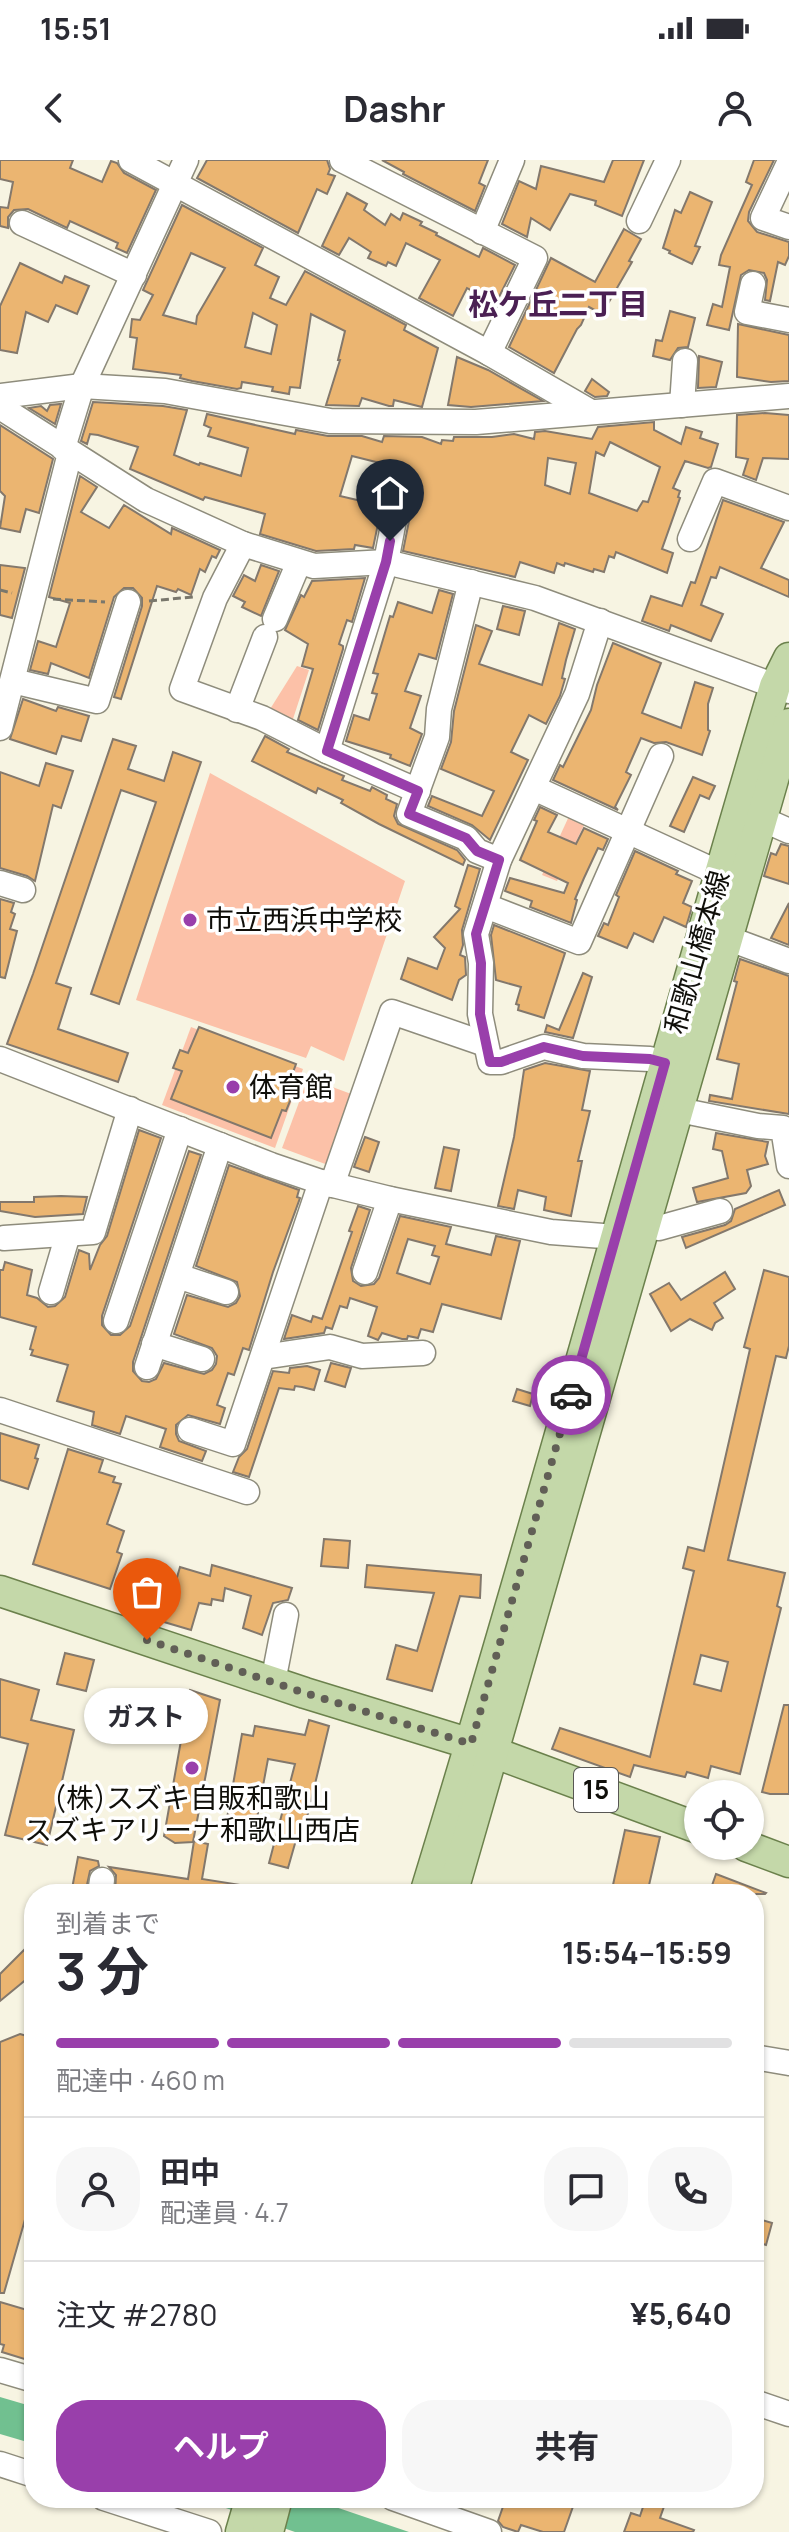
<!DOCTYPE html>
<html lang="ja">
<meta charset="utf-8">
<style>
:root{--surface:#fff;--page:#f7f7f7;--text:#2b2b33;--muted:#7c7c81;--line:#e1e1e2;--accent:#993fab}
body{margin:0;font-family:Manrope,"Noto Sans JP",sans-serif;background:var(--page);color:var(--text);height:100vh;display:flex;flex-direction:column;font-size:30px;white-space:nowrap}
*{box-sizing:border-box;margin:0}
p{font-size:26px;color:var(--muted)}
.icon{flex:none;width:44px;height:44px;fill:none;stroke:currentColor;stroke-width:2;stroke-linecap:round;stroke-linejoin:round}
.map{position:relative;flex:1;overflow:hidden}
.details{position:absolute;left:24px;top:1724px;width:740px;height:624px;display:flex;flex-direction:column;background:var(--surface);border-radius:32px;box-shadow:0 2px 6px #0004}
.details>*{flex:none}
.buttons{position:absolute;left:684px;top:1620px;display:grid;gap:16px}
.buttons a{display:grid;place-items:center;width:80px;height:80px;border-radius:50%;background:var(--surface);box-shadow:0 2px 6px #0004;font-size:40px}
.pin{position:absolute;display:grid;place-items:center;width:68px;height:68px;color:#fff;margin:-82px -34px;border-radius:50% 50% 50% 0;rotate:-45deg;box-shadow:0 0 8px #0007}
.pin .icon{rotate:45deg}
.courier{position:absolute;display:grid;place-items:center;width:80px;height:80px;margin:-40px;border:6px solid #993fab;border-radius:50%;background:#fff;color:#222;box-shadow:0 2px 10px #0007}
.bubble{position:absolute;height:56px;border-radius:28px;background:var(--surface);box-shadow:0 2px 6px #0004;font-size:26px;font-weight:700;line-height:56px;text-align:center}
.summary em{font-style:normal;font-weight:700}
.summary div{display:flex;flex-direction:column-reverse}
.summary{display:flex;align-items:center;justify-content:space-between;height:136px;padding:0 32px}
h1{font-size:52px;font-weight:700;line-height:60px}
.bar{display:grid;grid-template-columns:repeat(4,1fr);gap:12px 8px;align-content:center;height:96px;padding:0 32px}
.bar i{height:10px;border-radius:6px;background:var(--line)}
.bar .on{background:var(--accent)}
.bar p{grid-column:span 4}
.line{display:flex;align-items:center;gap:20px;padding:0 32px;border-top:2px solid var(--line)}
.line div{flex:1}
.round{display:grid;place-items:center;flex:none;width:84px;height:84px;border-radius:32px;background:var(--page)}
.action{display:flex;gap:16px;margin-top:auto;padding:16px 32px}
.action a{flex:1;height:92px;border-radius:32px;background:var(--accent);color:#fff;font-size:32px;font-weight:700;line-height:92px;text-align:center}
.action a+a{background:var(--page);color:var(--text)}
.status{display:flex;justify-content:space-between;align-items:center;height:56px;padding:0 40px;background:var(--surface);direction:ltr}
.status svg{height:22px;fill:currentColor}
header{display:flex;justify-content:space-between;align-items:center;height:104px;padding:0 32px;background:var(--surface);font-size:36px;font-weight:700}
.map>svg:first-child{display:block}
.green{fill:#fcc1a8}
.water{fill:#71c090}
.building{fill:#ebb571;stroke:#83786c;stroke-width:2;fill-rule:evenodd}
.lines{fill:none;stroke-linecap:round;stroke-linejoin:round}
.minor-casing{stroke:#8e8c7c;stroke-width:27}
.major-casing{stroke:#6b814c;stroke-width:33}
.path{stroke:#79776c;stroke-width:3;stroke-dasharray:8 4;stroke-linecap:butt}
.minor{stroke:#fff;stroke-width:24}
.major{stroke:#c4d8a9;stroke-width:30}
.done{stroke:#615f56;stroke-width:8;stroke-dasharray:0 14.4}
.route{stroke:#993fab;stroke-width:10}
.poi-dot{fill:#993fab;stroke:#fff;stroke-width:3}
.labels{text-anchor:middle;stroke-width:7;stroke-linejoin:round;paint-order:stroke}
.shield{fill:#fff;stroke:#585754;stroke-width:2}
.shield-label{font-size:26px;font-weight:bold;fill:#100f0a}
.poi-label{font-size:28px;fill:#100f0a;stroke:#fff;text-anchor:start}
.street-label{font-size:28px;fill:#100f0a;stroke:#fff}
.neighbourhood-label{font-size:30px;font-weight:bold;fill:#4b2053;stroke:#fff}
</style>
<div class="status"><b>15:51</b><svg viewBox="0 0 49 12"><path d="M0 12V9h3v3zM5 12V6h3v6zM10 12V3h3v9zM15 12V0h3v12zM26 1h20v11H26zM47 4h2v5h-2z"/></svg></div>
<header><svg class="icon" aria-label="back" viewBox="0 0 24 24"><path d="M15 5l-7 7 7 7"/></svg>Dashr<svg class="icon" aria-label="person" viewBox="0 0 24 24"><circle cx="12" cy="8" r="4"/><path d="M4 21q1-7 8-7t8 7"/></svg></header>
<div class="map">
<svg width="789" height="2372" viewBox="0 0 789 2372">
<rect width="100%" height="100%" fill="#f7f4e2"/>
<!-- green -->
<g class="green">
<polygon points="297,506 309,510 291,565 267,554"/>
<polygon points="210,613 405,721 344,901 311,886 306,898 136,840"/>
<polygon points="570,654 586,661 557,721 542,715"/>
<polygon points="191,867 303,909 275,988 162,945"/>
<polygon points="308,918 354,935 328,1005 282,988"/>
</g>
<!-- water -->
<g class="water">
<polygon points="0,2237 34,2247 34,2284 0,2274"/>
<polygon points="197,2338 309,2338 409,2372 295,2372"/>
</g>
<!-- building -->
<g class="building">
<polygon points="0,0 73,0 70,8 102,22 111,1 117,3 124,13 156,30 127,93 116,88 118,83 70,61 67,68 28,49 14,50 8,57 8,68 0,66 0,47 8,48 13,22 0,19"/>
<polygon points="207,0 327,0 330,9 328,14 335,16 327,34 317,29 298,73 197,18"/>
<polygon points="382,0 488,0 479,23 485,26 475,51 403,14 404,12"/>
<polygon points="613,0 644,0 622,56 595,45 596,41 570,34 550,70 531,58 527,77 502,64 519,21 536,29 541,6 604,22"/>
<polygon points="754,0 774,0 749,52 748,61 757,72 789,82 789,96 785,105 778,102 770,141 765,140 767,120 764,113 749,110 741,115 729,170 707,165 713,144 722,147 730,107 719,105 721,95 752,25 746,22"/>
<polygon points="690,32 712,42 695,86 700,87 692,104 669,93 670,91 663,88 675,50 681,53"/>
<polygon points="347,33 367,44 364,50 385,65 391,54 400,60 403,53 422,62 420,65 437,73 436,75 479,97 483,88 515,105 496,143 467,128 453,156 419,138 440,100 406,83 396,106 388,102 386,106 368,98 371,92 349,78 339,95 322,86"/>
<path d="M 182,45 L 263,88 L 255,105 L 279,117 L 270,138 L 286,145 L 305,111 L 406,165 L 404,170 L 438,188 L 422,247 L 394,240 L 393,246 L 389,246 L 362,238 L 359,246 L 326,245 L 340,200 L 338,200 L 345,171 L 311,154 L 300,228 L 290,227 L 289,234 L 272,231 L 273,227 L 242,222 L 241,228 L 237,229 L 192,221 L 180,218 L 181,215 L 133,209 L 137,178 L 130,177 L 132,159 L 140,160 L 153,135 L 143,130 ZM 191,93 L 225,108 L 197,156 L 196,164 L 163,155 ZM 253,153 L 277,165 L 271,194 L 245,187 Z"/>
<polygon points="624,69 641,79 629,101 632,102 602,154 589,147 581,165 577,169 554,213 509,187 551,98 595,122"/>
<polygon points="20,103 62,123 65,116 89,126 77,154 56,145 48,162 26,152 17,193 0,190 0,146"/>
<polygon points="670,151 695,158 688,187 678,188 670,200 653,196 656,180 662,181"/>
<polygon points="738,164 789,175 789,221 771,222 737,217"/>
<polygon points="699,196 722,202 716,227 698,228"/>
<polygon points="457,197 488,210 543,241 471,247 448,245"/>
<polygon points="592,219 609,232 607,236 595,237 585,231"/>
<path d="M 93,242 L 163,246 L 187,250 L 174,295 L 199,305 L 200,303 L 241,316 L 248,288 L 208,276 L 211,268 L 204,265 L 207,254 L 295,274 L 296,270 L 328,276 L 362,276 L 382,282 L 384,276 L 422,277 L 441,284 L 442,280 L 453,281 L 454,277 L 492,277 L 514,274 L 534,279 L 535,272 L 545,271 L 592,279 L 598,267 L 654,262 L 654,270 L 681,284 L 686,267 L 702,272 L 700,278 L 718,284 L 711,307 L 708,308 L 685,301 L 673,328 L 680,331 L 678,337 L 680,338 L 662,389 L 673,393 L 667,413 L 616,392 L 614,398 L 609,396 L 604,412 L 594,409 L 593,412 L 565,403 L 564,406 L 557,403 L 554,413 L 520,402 L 515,417 L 403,391 L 413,341 L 408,328 L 400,324 L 392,325 L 384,335 L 373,388 L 355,385 L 354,389 L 316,391 L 260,374 L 265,354 L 205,337 L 203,340 L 130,309 L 138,287 L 98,275 L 90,274 L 87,284 L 81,281 ZM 610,282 L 660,307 L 648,342 L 643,341 L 637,351 L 589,333 L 596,292 L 604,296 ZM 352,296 L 380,303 L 370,343 L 340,336 ZM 548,298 L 576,303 L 570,334 L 545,325 Z"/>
<polygon points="61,244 55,264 29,248 41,246 47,251 50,245"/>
<polygon points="765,253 789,255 789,299 763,298 756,320 743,315 748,299 736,297 737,255"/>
<polygon points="0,265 53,299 39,353 26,349 20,372 0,368 5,336 0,331"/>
<polygon points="80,316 97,327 81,352 109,368 124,345 171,374 172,368 220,390 216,398 212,396 205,412 200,409 191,435 178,429 176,432 157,426 121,539 114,537 142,446 142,438 133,428 124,428 114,437 89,518 51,503 48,514 30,510 38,481 56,487 70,443 49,437"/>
<polygon points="723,340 784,362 761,408 789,420 789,437 720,407 716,418 711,417 701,445 723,454 711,481 671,465 669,471 642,461 651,436 682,446 691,422 695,423"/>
<polygon points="0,405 25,408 12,458 0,455"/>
<polygon points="261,405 279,411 261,456 242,447 245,442 233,436 244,415 255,421"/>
<polygon points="365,418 352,462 347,460 339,484 343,486 343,489 318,570 298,560 313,509 302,506 308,484 285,470 301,435 304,437 312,421"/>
<polygon points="439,430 453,434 436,499 419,494 405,531 421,536 410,568 422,574 410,606 390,598 391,595 346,581 354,555 369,560 377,534 372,533 378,514 373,513 390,456 393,457 398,442 432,453"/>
<polygon points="503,446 525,451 519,475 497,469"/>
<polygon points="559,463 575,469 566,500 562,518 565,519 560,536 546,564 529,555 511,592 528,600 490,680 472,665 428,646 432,636 482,656 494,631 441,609 451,582 454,551 476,465 492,471 479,504 542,525"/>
<polygon points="613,483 661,503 642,553 681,568 695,522 713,528 708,544 708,570 710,571 702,595 666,582 654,583 641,578 626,612 631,615 615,647 618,650 553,620 560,605 563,607 591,550 597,525"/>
<polygon points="23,539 56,551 58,547 89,556 81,581 62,576 56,594 10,579"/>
<polygon points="265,576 289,589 287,592 344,616 342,620 370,631 372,627 387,635 386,639 397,644 394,656 398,664 457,690 465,700 463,705 379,664 341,643 343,640 318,628 316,633 252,601"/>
<polygon points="113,579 136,586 128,609 164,621 173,592 201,602 119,844 91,834 156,642 121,630 56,823 71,828 58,869 128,893 118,922 7,884 33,814"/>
<polygon points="46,603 73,611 61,648 53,645 35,721 27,716 0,708 0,612 39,626"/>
<polygon points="693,617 715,626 709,639 700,635 684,672 670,666"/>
<polygon points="540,647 557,655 548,672 576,684 584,668 608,679 603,690 598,688 584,718 575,739 577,740 571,763 530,747 532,741 505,731 510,718 564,733 568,723 520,700 537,661 534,660"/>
<polygon points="781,684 789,686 789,724 764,716 771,693 776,695"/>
<polygon points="635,691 678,711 676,714 692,721 683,743 692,747 686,767 664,757 653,782 634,773 627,788 598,776 604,763 608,765 619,737 616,735"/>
<polygon points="468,705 480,709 462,770 463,785 460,795 465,797 466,815 459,820 452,840 401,819 408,798 437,809 445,788 434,777 460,749 455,746"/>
<polygon points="0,739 14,743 11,752 15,754 10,769 17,771 5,818 0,817"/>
<polygon points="789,743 789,785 771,778"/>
<polygon points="494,765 565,793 544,858 518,850 519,845 516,844 521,827 496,820 491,775"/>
<polygon points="740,799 789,816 789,954 709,941 710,935 732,939 739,904 717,899 737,822 734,821"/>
<polygon points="583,813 592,817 573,878 545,872 547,865 559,870"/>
<polygon points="199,867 296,904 286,931 293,934 286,951 282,950 271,978 171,939 182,911 173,908 180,890 188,893"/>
<polygon points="545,903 590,911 582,950 590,951 578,1001 582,1001 571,1056 544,1050 546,1037 518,1030 514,1049 498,1046 514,977 524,910"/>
<polygon points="139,970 161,978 102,1156 102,1165 111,1175 120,1175 130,1166 189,991 201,995 133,1202 133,1211 142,1221 149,1222 156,1219 164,1203 204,1214 212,1210 216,1204 217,1196 212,1188 174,1174 187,1135 228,1147 236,1143 240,1136 237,1122 196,1106 229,1005 299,1030 297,1037 300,1038 273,1112 249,1190 243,1188 234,1215 228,1213 217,1245 225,1248 220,1264 188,1255 176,1265 176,1274 179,1281 206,1291 202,1301 160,1287 166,1269 126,1256 120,1274 92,1265 94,1252 57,1241 68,1205 31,1195 33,1190 30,1189 36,1167 0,1157 0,1110 3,1110 5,1102 32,1110 27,1135 37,1138 48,1147 55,1146 65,1137 79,1090 89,1094 90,1110 100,1085 107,1076"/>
<polygon points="716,973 768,982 765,996 768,1004 747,1010 751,1026 746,1033 697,1042 693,1028 728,1018 722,991 713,989"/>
<polygon points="365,977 379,982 369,1012 354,1007"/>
<polygon points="444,987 459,990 451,1031 435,1028"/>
<polygon points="779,1030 785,1045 686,1088 682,1077 725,1065 731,1061 735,1049"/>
<polygon points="61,1036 87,1037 83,1054 35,1057 0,1051 0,1042 34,1042 34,1037"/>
<path d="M 358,1046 L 370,1050 L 351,1108 L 353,1121 L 361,1126 L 374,1124 L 379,1118 L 400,1056 L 451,1067 L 446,1084 L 491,1095 L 496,1076 L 520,1081 L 501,1159 L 442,1144 L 433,1172 L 421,1169 L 418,1178 L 408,1176 L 407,1179 L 402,1179 L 382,1173 L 378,1180 L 368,1176 L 377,1147 L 350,1138 L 347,1148 L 340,1146 L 332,1169 L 326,1167 L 324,1173 L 284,1179 L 292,1155 L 311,1162 L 313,1156 L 322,1159 L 352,1072 L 349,1071 ZM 408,1079 L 435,1086 L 432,1095 L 439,1097 L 430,1124 L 397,1113 Z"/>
<path d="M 764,1110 L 789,1117 L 789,1186 L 786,1198 L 776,1196 L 728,1400 L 785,1413 L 777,1446 L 781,1448 L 740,1614 L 711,1606 L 708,1618 L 687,1612 L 685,1617 L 634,1605 L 630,1617 L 552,1589 L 560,1568 L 650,1597 L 694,1411 L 683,1408 L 688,1387 L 704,1391 L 750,1189 L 744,1187 ZM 701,1495 L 728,1502 L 721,1531 L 694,1524 Z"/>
<polygon points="725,1112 735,1129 714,1143 723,1158 715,1163 712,1170 690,1159 671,1171 650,1134 669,1123 681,1140"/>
<polygon points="331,1203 351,1208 345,1227 325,1221"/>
<polygon points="307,1206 320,1210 314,1230 302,1227 295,1226 294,1230 279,1228 249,1317 233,1312 239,1297 247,1289 273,1211 289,1213 290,1208"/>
<polygon points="517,1229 533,1234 530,1246 513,1241"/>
<polygon points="0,1273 39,1285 35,1298 38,1299 28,1329 0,1320"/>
<polygon points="68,1289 103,1300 99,1312 115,1317 113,1322 121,1324 107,1364 124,1371 117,1392 122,1394 110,1429 33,1404"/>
<polygon points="324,1379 350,1381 348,1408 321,1406"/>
<polygon points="212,1405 292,1428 288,1440 273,1443 262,1475 243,1468 251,1436 225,1428 223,1441 212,1439 211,1445 199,1443 191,1470 164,1462 180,1407 210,1416"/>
<polygon points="367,1405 481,1415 480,1438 460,1436 432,1531 387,1519 396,1485 417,1491 434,1433 365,1427"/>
<polygon points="65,1493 94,1500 86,1531 57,1524"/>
<polygon points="0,1519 39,1530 31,1560 74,1570 47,1685 5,1675 28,1584 0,1577"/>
<polygon points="190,1530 220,1540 193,1682 175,1683 164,1676"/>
<polygon points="784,1545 789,1545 789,1634 770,1634 762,1632"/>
<polygon points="309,1560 329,1566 301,1682 296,1680 288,1708 269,1703 295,1604 268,1599 255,1669 226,1664 242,1574 253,1576 255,1566 305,1575"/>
<polygon points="625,1670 660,1677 647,1734 611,1734"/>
<polygon points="194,1681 208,1684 202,1719 247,1726 246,1734 115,1734 116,1715 109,1707 188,1719"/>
<polygon points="78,1697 98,1701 99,1706 90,1711 85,1734 71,1734"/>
<polygon points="716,1714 766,1733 765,1734 709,1734"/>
<polygon points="24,1790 34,1801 34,1813 0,1841 0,1814"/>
<polygon points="20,1874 34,1878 34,2028 4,2133 0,2133 0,1882"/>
<polygon points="759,2059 772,2063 766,2085 754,2081 754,2062 757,2062"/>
<polygon points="0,2142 34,2152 34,2202 2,2192 4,2185 0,2184"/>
<polygon points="506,2338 528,2338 543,2343 545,2338 576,2338 564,2372 543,2372 521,2365 518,2372 503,2367 498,2361"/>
<polygon points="646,2338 667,2338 660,2358 694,2370 693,2372 624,2372 631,2353 640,2356"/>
</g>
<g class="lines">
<!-- minor casing -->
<g class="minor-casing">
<g id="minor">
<polyline points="131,0 489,193 589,251"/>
<polyline points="342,0 535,98 489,193"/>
<polyline points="789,3 763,58 789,67"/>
<polyline points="639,61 668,0"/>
<polyline points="22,63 134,115"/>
<polyline points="482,72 512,0"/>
<polyline points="753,124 747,152 789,160"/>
<polyline points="0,236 82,226 165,231 330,261 476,262 789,236"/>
<polyline points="682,245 685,201"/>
<polyline points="0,247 146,340 243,384 314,406 386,402 535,438 789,531"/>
<polyline points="63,288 82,226 186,0"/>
<polyline points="690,379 715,321 789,348"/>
<polyline points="243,384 215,438 182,529 262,558 327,591 418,631"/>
<polyline points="471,422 439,549 437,577 409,654 466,678 477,691 499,700"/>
<polyline points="275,459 299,402"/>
<polyline points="600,461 577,534 499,700 476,774 481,803 480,854 490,902 501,902 544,887 583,896 650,899 665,903"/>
<polyline points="13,521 97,541 128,442"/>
<polyline points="237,550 265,477"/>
<polyline points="0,568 70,293"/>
<polyline points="327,591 386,402 398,339"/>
<polyline points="534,628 719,713"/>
<polyline points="762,659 789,671"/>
<polyline points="0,723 23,730"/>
<polyline points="486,746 579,782 661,596"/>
<polyline points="727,778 789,801"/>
<polyline points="0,899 271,1005 321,1022 390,1039 551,1072 616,1077 633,1082"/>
<polyline points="679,950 758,966 783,968 789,1006"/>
<polyline points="332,1025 392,852 485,884"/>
<polyline points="645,1065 659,1068 720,1051"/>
<polyline points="4,1078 93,1072 130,949"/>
<polyline points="365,1112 390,1039"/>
<polyline points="178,1116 226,1132"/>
<polyline points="51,1132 68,1074"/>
<polyline points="116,1161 180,969"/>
<polyline points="154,1184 202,1199"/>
<polyline points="263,1197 330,1187 362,1196 423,1193"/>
<polyline points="147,1207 220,985"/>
<polyline points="0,1250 247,1332"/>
<polyline points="190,1270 233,1284 321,1022"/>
<polyline points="273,1522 286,1455"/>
<polyline points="100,1734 102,1720"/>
<polyline points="754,1897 789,1903"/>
<polyline points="0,2210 34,2220"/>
<polyline points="754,2242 789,2254"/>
<polyline points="0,2304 34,2315"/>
<polyline points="104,2338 209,2372"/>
<polyline points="393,2338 489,2372"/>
</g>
</g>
<!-- major casing -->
<g class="major-casing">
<g id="major">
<polyline points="0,1431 305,1533 471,1584 698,1668"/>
<polyline points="746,1686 789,1702"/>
<path d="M 425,1734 C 548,1333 655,928 775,526 L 789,498"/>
<polyline points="452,1734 789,564"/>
<polyline points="241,2372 251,2338"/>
<polyline points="268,2372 277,2338"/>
</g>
</g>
<!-- path -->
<g class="path">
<polyline points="0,430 12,433"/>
<polyline points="53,439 105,442"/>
<polyline points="149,441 193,437"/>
</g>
<!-- minor -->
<use href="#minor" class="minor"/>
<!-- major -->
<use href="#major" class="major"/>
</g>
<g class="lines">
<!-- done -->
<polyline class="done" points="147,1480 305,1533 471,1584 571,1235"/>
<!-- route -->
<polyline class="route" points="390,381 386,402 327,591 418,631 409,654 466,678 477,691 499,700 476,774 481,803 480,854 490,902 501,902 544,887 583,896 650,899 665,903 571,1235"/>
</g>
<!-- markers -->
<g class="poi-dot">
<circle cx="190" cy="760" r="8"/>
<circle cx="233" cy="927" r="8"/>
<circle cx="192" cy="1608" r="8"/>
</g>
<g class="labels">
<!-- shield labels -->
<rect class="shield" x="574" y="1608" width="44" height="44" rx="6"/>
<g class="shield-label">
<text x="596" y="1639">15</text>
</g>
<!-- poi labels -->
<g class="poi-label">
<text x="206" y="770">市立西浜中学校</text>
<text x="249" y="937">体育館</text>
<text x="192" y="1648" text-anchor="middle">(株)スズキ自販和歌山<tspan x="192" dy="32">スズキアリーナ和歌山西店</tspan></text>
</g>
<!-- street labels -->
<g class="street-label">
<text transform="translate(697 792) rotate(-74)" y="10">和歌山橋本線</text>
</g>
<!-- neighbourhood labels -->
<g class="neighbourhood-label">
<text x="558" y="155">松ケ丘二丁目</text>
</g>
</g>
</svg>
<div class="buttons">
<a><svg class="icon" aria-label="locate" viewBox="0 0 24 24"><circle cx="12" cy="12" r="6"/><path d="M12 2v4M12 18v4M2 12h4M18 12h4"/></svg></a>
</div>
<div class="pin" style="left:147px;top:1480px;background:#ea580c"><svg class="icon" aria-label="bag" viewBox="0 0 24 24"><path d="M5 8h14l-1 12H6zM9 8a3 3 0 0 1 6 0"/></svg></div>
<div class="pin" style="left:390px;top:381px;background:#1f2937"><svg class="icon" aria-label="home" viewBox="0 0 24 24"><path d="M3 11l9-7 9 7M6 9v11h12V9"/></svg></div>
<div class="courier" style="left:571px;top:1235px"><svg class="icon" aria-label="car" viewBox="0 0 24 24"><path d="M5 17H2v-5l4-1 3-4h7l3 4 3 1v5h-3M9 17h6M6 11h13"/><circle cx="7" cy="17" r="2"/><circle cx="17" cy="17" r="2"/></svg></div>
<div class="bubble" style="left:84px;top:1528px;width:124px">ガスト</div>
<section class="details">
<div class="summary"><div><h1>3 分</h1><p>到着まで</p></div><em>15:54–15:59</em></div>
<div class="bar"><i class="on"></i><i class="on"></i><i class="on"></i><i></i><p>配達中 · 460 m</p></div>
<div class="line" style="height:144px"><a class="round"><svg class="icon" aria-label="person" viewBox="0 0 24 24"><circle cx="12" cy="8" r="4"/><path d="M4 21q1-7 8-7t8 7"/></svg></a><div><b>田中</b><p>配達員 · 4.7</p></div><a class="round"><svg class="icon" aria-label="chat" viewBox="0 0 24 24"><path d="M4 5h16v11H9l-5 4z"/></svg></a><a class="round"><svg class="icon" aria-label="phone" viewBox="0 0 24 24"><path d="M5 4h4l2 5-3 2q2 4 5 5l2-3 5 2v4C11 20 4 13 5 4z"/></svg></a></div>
<div class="line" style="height:104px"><div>注文 #2780</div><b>¥5,640</b></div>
<div class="action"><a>ヘルプ</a><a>共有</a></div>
</section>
</div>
